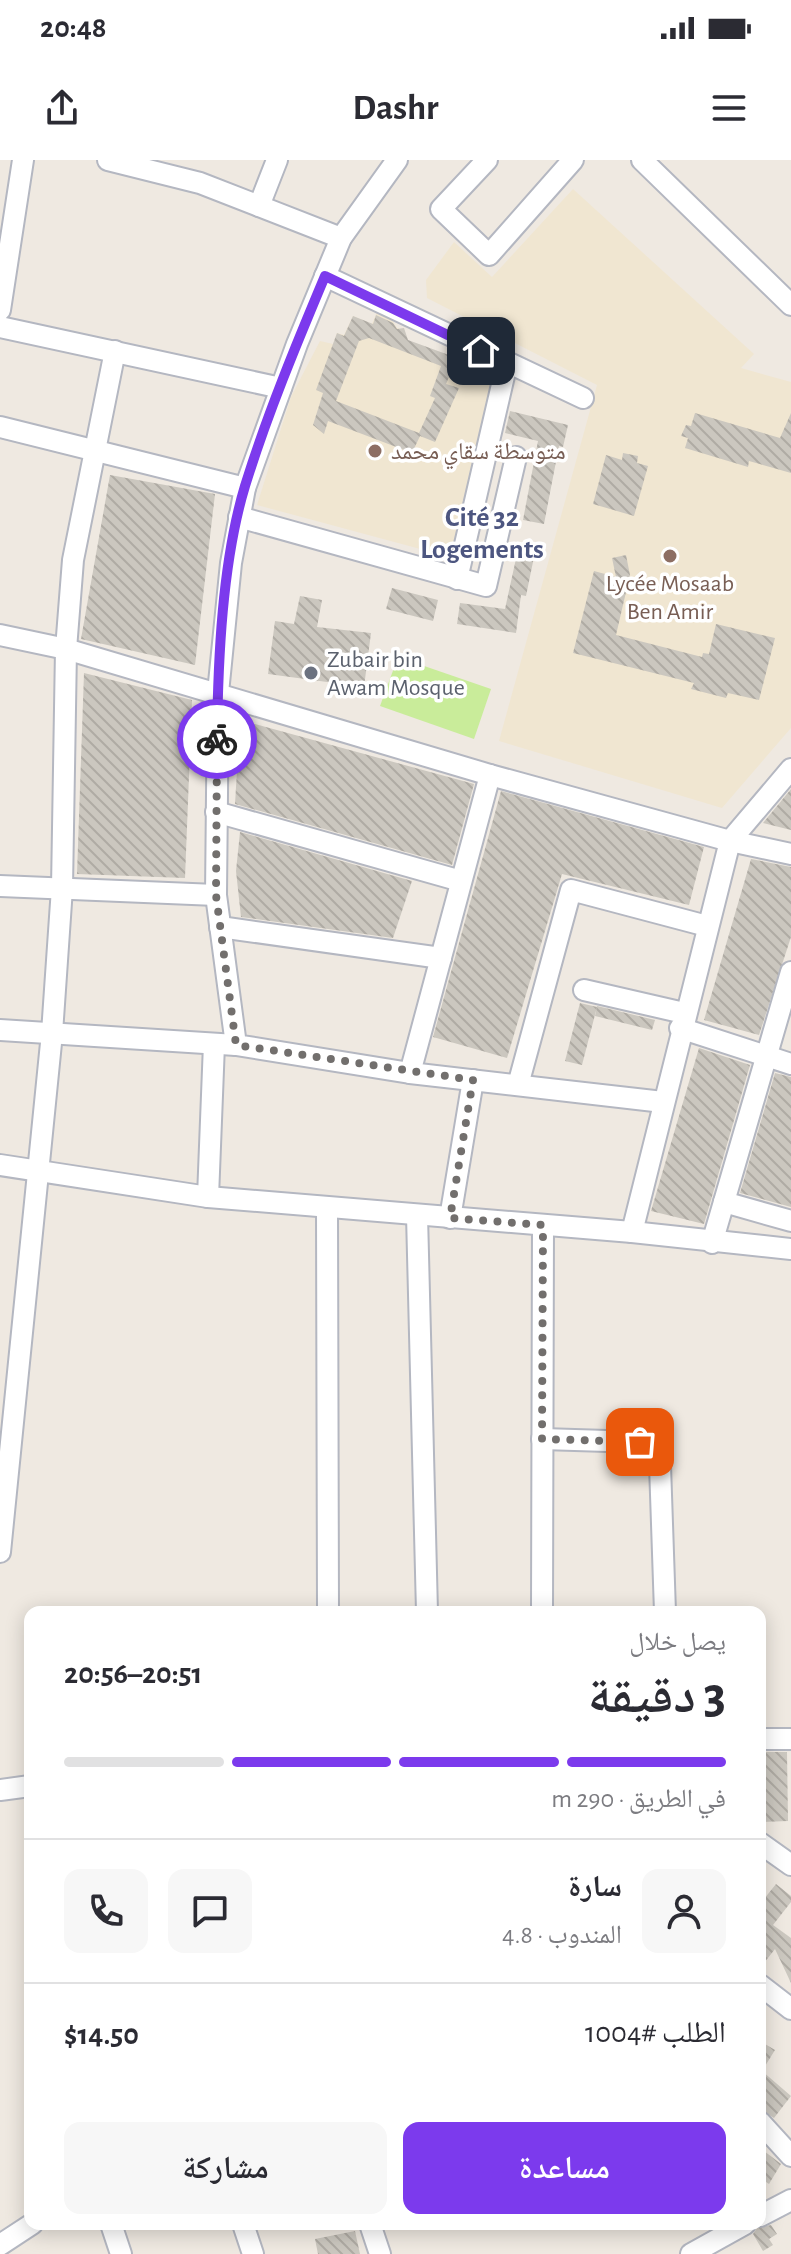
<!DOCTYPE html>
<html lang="ar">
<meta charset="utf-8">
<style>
:root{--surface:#fff;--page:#f7f7f7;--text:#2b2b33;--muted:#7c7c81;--line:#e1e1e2;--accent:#7c3aed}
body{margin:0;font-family:"Alegreya Sans","Noto Naskh Arabic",sans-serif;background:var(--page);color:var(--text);direction:rtl;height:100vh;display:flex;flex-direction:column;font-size:30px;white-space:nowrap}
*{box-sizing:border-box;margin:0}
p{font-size:26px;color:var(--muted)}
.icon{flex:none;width:44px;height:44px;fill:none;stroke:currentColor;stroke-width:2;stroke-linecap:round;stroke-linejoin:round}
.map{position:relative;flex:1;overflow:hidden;direction:ltr}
.sheet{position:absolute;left:24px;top:1446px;width:742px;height:624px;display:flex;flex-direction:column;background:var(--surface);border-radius:16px;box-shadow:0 4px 20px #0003;direction:rtl}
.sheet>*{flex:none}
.pin{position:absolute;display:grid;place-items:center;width:68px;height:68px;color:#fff;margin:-34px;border-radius:16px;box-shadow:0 4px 12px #0006}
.courier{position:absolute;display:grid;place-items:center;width:80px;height:80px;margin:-40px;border:6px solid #7c3aed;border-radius:50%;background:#fff;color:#222;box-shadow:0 2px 10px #0007}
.summary em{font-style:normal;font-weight:600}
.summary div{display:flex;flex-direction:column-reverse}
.summary{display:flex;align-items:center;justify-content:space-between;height:136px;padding:0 40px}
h1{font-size:52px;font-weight:600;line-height:60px}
.bar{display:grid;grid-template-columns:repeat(4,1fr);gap:12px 8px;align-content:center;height:96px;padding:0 40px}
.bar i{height:10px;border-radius:6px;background:var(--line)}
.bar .current{background:var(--accent)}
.bar p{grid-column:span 4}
.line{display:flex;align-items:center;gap:20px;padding:0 40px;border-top:2px solid var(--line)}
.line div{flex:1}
.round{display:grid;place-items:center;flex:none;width:84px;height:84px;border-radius:16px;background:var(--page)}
.cta{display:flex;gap:16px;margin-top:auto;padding:16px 40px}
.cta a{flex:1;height:92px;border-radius:16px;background:var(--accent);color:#fff;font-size:32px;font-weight:600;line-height:92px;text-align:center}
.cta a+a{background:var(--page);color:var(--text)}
.status{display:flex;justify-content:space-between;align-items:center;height:56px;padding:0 40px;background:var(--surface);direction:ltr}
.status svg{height:22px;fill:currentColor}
header{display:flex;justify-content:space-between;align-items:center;height:104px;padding:0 40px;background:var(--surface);font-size:36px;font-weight:600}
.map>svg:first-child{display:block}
.education{fill:#f0e6d1}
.pitch{fill:#c9ec9a}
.building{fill:url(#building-back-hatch);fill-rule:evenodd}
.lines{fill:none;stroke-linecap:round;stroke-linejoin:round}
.minor-casing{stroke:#b4b7c1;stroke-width:24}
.minor{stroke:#fff;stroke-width:20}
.done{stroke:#726f6d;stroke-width:8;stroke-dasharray:0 14.4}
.route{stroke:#7c3aed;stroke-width:10}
.education-dot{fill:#8d6e63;stroke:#fff;stroke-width:3}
.worship-dot{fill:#6b7280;stroke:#fff;stroke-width:3}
.labels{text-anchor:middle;stroke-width:7;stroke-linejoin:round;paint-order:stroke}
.education-label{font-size:24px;fill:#785e54;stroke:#fff;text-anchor:start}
.worship-label{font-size:24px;fill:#5b616d;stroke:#fff;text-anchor:start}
.quarter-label{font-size:28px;font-weight:bold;fill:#4d5680;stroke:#fff}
</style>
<div class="status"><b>20:48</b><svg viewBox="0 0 49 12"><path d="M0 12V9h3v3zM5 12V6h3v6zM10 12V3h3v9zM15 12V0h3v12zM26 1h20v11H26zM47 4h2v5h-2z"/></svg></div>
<header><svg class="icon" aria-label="menu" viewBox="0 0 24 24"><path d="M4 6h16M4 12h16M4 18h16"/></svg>Dashr<svg class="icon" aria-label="share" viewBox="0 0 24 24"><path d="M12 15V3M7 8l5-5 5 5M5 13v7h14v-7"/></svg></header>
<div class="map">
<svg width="791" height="2094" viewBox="0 0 791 2094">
<defs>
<pattern id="building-back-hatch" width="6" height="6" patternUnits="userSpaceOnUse" patternTransform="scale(2)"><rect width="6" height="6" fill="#cbc7bf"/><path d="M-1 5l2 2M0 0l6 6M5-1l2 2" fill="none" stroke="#afaba4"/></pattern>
</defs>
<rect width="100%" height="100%" fill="#efe9e1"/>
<!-- education -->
<g class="education">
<polygon points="573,29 754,194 741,208 791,222 791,568 722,648 499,581 597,225 427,138 426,120 454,82 492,117"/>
<polygon points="377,152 392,160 397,168 404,170 404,179 495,214 450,397 257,345 291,237 320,181 333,184 337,173 344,175 353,156 372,164"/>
</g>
<!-- pitch -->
<polygon class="pitch" points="398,497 491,529 474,579 380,546"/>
<!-- building -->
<g class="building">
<path d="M 376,155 L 393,163 L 397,169 L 404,168 L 408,180 L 457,198 L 446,224 L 459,228 L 435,282 L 420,276 L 412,293 L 328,261 L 324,274 L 313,265 L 323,233 L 316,230 L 337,173 L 344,176 L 353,156 L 373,164 ZM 369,178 L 441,206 L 430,236 L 435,238 L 419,273 L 336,241 L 359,181 Z"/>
<polygon points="510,251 568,265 563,287 559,286 544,364 523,360 538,281 505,273"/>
<polygon points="695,253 780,278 791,253 791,313 749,301 748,307 685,288 688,278 681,276 686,265 691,266"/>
<polygon points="623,293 638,296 637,303 648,306 634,356 593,344 606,295 622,300"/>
<polygon points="110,315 215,334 195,505 81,479"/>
<polygon points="517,394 534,397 526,436 521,435 516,473 457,464 460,443 505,449"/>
<polygon points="626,395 630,415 616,475 702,497 703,493 709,494 716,464 775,478 759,540 728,533 726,538 691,529 694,523 573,493 594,411 616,417 612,398"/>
<polygon points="392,428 438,440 433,461 386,449"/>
<polygon points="300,436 322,440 317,467 371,473 364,527 268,514 275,461 294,464"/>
<polygon points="84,513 192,540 185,718 77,714"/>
<polygon points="240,560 474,624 452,705 235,644"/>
<polygon points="791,629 791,670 763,663"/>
<polygon points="501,631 704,687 689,745 562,714 507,898 433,877"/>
<polygon points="240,672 412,721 393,778 241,757 236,711"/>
<polygon points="751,699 791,707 791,777 759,875 704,860"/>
<polygon points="580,843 597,847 582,905 565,901"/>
<polygon points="597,846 655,860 652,870 595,856"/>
<polygon points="699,888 750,905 704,1064 651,1051"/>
<polygon points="775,913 791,917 791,1047 740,1033"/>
<polygon points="760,1592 787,1592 788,1661 760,1662"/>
<polygon points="776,1724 791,1736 791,1742 773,1765 791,1778 791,1823 775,1789 760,1808 760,1744"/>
<polygon points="760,1881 775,1890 762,1911 791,1936 774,1958 760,1949"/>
<polygon points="760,1988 781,2004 769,2024 760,2018"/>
<polygon points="771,2065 777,2074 769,2079 773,2085 763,2091 753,2074 757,2068"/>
<polygon points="355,2071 360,2094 318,2094 315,2079"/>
</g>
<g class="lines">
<!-- minor casing -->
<g class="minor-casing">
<g id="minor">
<polyline points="108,0 200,23 341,78"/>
<polyline points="397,0 341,78 297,184 245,328 231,403 218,533 216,735 236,885 410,913 663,942"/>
<polyline points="487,0 441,49 489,95 573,0"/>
<polyline points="642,0 791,145"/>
<polyline points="259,46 277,0"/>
<polyline points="325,116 583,238"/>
<polyline points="0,150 23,0"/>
<polyline points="0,167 281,228"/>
<polyline points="0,267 245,328"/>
<polyline points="239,357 486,426 516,297"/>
<polyline points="457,419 507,203"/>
<polyline points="0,475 66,489 490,615 730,681 791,694"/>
<polyline points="216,652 461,721"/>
<polyline points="0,726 216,735"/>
<polyline points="220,767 441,798"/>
<polyline points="584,830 684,853"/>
<polyline points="680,868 791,904"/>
<polyline points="0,870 236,885"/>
<polyline points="410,913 490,615"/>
<polyline points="518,925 571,730 707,766"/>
<polyline points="0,1005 208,1037 632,1072 791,1089"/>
<polyline points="208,1037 214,884"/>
<polyline points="724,1042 791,1061"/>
<polyline points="327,1049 328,1452"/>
<polyline points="417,1055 427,1452"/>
<polyline points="450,1058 473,920"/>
<polyline points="632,1072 730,681 791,609"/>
<polyline points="712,1083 791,812"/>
<polyline points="542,1279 640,1282 654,1290 660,1305 665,1452"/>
<polyline points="0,1392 52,873 62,728 66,489 73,400 115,191"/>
<polyline points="542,1452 543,1065"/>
<polyline points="760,1579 791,1579"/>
<polyline points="0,1630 30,1626"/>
<polyline points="760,1683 791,1705"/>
<polyline points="760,1825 791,1849"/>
<polyline points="760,1962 791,1996"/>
<polyline points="760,2056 791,2040"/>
<polyline points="111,2064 121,2094"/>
<polyline points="243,2064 253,2094"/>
<polyline points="370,2064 380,2094"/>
<polyline points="0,2085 32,2064"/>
<polyline points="691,2094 745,2064"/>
</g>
</g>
<!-- minor -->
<use href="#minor" class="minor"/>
</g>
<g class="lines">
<!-- done -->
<polyline class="done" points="217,579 216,735 236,885 473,920 450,1058 543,1065 542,1279 640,1282"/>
<!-- route -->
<path class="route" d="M 217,579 C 218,500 222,402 245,326 C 267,255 296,185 325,116 L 481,191"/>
</g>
<!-- markers -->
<g class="education-dot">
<circle cx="375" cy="291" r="8"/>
<circle cx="670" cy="396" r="8"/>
</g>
<circle class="worship-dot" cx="311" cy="513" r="8"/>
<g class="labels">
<!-- education labels -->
<g class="education-label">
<text x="391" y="299">متوسطة سقاي محمد</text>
<text x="670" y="431" text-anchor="middle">Lycée Mosaab<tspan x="670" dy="28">Ben Amir</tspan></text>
</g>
<!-- worship labels -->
<g class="worship-label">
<text x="327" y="507">Zubair bin<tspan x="327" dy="28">Awam Mosque</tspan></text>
</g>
<!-- quarter labels -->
<g class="quarter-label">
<text x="482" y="366">Cité 32<tspan x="482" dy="32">Logements</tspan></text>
</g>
</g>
</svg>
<div class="pin" style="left:640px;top:1282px;background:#ea580c"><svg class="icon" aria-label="bag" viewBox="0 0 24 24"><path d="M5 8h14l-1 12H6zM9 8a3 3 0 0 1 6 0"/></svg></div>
<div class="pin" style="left:481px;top:191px;background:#1f2937"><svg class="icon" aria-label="home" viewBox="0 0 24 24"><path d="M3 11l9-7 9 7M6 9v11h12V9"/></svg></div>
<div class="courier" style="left:217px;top:579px"><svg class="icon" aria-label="bike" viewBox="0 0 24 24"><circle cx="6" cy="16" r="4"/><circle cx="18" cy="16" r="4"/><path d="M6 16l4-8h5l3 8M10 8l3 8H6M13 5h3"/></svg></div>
<section class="sheet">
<div class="summary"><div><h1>3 دقيقة</h1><p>يصل خلال</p></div><em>20:51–20:56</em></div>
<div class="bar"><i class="current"></i><i class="current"></i><i class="current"></i><i></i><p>في الطريق · 290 m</p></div>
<div class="line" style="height:144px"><a class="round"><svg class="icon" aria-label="person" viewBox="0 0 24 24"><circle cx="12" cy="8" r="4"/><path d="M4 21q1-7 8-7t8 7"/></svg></a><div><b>سارة</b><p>المندوب · 4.8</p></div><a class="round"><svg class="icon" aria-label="chat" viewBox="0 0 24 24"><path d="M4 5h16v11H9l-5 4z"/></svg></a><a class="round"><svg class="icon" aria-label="phone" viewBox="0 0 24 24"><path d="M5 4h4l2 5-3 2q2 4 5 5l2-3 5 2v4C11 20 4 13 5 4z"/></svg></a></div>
<div class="line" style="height:104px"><div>الطلب #1004</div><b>$14.50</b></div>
<div class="cta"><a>مساعدة</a><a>مشاركة</a></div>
</section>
</div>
